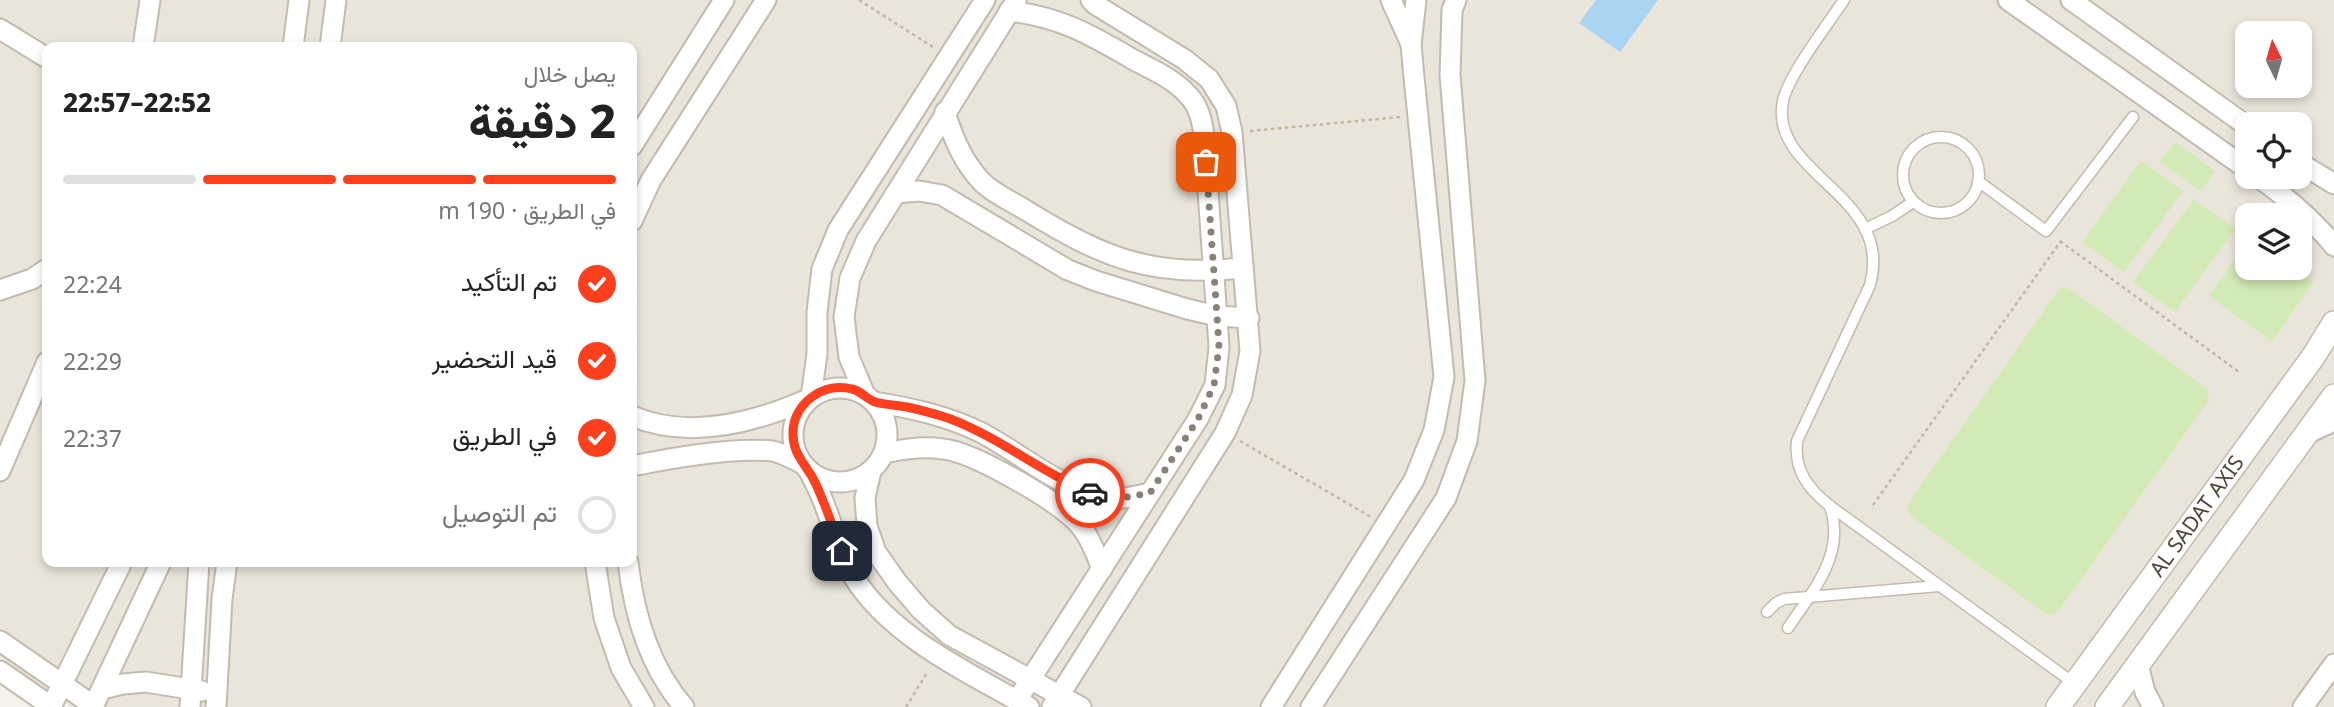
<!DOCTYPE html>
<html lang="ar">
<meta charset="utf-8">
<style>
:root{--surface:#fff;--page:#f2f2f2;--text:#222;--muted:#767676;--line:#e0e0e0;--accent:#fc3f1d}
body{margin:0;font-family:"Noto Sans",Vazirmatn,sans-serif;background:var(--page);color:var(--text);direction:rtl;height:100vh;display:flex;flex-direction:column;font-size:26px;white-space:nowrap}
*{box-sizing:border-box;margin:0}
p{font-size:23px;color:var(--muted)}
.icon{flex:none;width:38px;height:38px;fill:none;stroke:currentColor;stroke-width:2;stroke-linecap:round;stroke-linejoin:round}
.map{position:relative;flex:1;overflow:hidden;direction:ltr}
.sheet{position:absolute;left:42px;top:42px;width:595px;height:525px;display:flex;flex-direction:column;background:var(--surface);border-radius:14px;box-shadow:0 4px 10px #0003;direction:rtl}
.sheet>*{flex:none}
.needle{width:46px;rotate:355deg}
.tools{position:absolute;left:2235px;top:21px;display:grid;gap:14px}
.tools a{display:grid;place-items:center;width:77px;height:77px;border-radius:14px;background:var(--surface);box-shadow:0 4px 10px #0003;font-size:35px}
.pin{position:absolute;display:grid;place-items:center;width:60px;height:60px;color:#fff;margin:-30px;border-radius:14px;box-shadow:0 4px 10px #0006}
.courier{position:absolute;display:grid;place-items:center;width:70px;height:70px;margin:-35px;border:5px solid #fc3f1d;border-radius:50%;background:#fff;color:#222;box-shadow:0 2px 9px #0007}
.overview em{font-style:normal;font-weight:800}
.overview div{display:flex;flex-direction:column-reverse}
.overview{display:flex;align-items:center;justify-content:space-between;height:119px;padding:0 21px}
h1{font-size:46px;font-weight:800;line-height:52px}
.bar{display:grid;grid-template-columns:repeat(4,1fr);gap:10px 7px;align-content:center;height:84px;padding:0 21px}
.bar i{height:9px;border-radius:5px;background:var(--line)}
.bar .selected{background:var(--accent)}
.bar p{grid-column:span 4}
ol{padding:0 21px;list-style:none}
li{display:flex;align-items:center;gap:21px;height:77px}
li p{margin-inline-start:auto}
li .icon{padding:7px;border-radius:50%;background:var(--accent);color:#fff;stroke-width:4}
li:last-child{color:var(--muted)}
li i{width:38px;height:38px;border:4px solid var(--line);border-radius:50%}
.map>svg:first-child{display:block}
.residential{fill:#eae5da;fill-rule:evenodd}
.green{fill:#d2eab5}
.water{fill:#a9d4f2}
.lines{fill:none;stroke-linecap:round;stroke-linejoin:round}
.service-casing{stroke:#c2bbae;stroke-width:13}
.minor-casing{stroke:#c2bbae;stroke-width:23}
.tertiary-casing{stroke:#c2bbae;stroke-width:26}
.path{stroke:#c4b79f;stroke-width:2.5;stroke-dasharray:3.5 3.5;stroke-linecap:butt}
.service{stroke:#fff;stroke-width:10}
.minor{stroke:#fff;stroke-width:19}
.tertiary{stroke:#fff;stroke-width:23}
.done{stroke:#878178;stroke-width:7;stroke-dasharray:0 12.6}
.route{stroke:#fc3f1d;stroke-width:9}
.labels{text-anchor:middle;stroke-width:5;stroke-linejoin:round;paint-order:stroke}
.street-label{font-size:21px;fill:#4b4439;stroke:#fff}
</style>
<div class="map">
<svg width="2334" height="707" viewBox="0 0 2334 707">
<rect width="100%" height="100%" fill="#f6f3ec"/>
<!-- residential -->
<path class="residential" d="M 0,0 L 2334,0 L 2334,707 L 71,707 L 0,657 ZM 2247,33 L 2300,33 L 2300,86 L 2247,86 ZM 47,47 L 632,47 L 632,562 L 47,562 ZM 2247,124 L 2300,124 L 2300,177 L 2247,177 ZM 2247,215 L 2300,215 L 2300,268 L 2247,268 Z"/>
<!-- green -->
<g class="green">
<polygon points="2175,142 2215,171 2201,191 2160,162"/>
<polygon points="2141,161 2183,191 2124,272 2082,242"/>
<polygon points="2194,199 2235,229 2175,312 2133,282"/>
<polygon points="2247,242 2247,268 2294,268 2314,282 2272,341 2209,296"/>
<polygon points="2063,287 2070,289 2207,389 2209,400 2059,610 2052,615 2045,613 1912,517 1907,510 1909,502 2058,291"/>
</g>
<!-- water -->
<polygon class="water" points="1596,0 1658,0 1620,52 1579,23"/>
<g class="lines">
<!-- service casing -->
<g class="service-casing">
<g id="service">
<path d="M 1844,0 C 1828,24 1788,76 1783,101 C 1768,175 1895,194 1870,285 L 1797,441 C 1794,470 1808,489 1830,506 L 2075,684"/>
<circle cx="1941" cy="175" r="38"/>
<polyline points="1978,181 2046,231 2133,117"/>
<polyline points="1865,229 1892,216 1913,202"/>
<polyline points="1767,612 1776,603 1784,599 1939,586"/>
<path d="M 1788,628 C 1813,590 1846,555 1830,506"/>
</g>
</g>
<!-- minor casing -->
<g class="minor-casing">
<g id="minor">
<polyline points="1391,0 1411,44"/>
<polyline points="2008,0 2247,169"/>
<polyline points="2071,0 2247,126"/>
<path d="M 1009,11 C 1061,17 1091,35 1134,60 C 1153,70 1174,79 1188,95 C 1199,106 1202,121 1204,135 L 1219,347 L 1215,385 L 1198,419 L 1017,700"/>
<polyline points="0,29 47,58"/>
<polyline points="143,47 150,0"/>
<polyline points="293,47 299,0"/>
<polyline points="330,47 336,0"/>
<path d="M 945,112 C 953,138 963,162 982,182 C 994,194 1013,202 1027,211 C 1104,258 1152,278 1243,268"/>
<polyline points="632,146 724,0"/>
<polyline points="2300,163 2334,184"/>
<path d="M 2258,177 C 2286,197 2313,219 2334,246"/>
<polyline points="896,193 919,191 942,195 1068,270 1096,281 1187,309 1217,316 1249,318"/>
<polyline points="632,221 651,180 766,0"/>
<polyline points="0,290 32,279 47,269"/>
<circle cx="840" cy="435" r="47"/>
<polyline points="865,395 849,357 844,317 850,278 866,241 1016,1"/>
<polyline points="811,397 817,354 817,312 822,269 838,230 985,0"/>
<path d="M 874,402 C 911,408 948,416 982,433 C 1024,455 1074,501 1123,498 C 1132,497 1141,495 1150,493"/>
<path d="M 632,416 C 688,440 753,423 806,400"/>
<polyline points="2306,434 2334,421"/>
<path d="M 884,453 C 904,449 922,446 943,449 C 974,452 1053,499 1076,521 C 1089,534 1095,552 1102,569"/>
<path d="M 632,466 C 671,458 732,447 772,451 C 781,452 792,459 801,463"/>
<polyline points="0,471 47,362"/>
<path d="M 809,471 C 815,483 821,494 825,506 C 833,526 838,547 848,567 C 882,633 967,672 1029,707"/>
<polyline points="871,471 865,498 867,526 876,552 897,582 921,610 949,635 1081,707"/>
<polyline points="595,562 604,618 621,668 644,707"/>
<path d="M 628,562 C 634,614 649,667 684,707"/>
<polyline points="0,641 94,706"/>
<polyline points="2138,664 2145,692 2153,707"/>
<polyline points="0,671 52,707"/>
<polyline points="102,689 123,684 146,682 202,691"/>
<polyline points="51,707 122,562"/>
<polyline points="93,707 161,562"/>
<polyline points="190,707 199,562"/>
<polyline points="216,707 222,599 227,562"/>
<polyline points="1052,707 1225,433 1242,395 1250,351 1232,132 1226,106 1209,79 1184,59 1096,5 1091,0"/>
<polyline points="1271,707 1414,480 1434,430 1444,377 1414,77 1411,45 1416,0"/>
<polyline points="1311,707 1446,498 1467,441 1475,381 1450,75 1452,10 1456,0"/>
<polyline points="2303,707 2334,664"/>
</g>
</g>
<!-- tertiary casing -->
<g class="tertiary-casing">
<g id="tertiary">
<path id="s1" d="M 2058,707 L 2313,357 L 2334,323"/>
<polyline points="2107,707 2334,396"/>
</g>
</g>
<!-- path -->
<g class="path">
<polyline points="859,0 933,47"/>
<polyline points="1250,131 1400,117"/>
<polyline points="2060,241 2239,372"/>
<polyline points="1240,441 1371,517"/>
<polyline points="1873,505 2061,241"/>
<polyline points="906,707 928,671"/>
</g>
<!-- service -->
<use href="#service" class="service"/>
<!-- minor -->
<use href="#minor" class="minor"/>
<!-- tertiary -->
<use href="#tertiary" class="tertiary"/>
</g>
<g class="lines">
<!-- done -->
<polyline class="done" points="1090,493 1121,498 1150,493 1198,419 1214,385 1219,347 1217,316 1206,162"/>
<!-- route -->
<path class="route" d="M 842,551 C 835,535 830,517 823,501 C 819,491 815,480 809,472 C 801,459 793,451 793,434 C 792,404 824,381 852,389 C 861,391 867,399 875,402 C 885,405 897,405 907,407 C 921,410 935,414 948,418 C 999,437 1041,472 1090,493"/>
</g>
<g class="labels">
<!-- street labels -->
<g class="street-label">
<text dy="7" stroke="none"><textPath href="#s1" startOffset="236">AL SADAT AXIS</textPath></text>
</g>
</g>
</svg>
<div class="tools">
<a><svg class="needle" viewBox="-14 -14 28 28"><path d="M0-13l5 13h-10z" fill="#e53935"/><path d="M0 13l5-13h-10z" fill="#767676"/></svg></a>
<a><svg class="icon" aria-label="locate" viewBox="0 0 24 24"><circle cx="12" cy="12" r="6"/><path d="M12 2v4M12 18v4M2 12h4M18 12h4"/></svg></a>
<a><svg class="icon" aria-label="layers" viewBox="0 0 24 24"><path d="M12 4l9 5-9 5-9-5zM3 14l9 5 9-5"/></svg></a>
</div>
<div class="pin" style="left:1206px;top:162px;background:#ea580c"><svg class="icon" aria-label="bag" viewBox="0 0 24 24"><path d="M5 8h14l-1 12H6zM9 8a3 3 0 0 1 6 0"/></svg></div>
<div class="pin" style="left:842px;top:551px;background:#1f2937"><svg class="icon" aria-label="home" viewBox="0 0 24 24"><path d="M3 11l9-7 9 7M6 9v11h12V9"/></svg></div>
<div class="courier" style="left:1090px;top:493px"><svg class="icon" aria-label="car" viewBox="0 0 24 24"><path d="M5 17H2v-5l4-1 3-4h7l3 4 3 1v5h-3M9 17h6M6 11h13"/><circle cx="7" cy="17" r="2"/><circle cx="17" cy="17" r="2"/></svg></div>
<section class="sheet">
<div class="overview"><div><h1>2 دقيقة</h1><p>يصل خلال</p></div><em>22:52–22:57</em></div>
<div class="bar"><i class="selected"></i><i class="selected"></i><i class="selected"></i><i></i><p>في الطريق · 190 m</p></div>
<ol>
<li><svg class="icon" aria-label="check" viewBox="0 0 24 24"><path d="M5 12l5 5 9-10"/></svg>تم التأكيد<p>22:24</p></li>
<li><svg class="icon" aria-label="check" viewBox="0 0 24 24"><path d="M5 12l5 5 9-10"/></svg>قيد التحضير<p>22:29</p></li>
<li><svg class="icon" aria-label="check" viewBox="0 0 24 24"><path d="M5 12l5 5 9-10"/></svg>في الطريق<p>22:37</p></li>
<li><i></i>تم التوصيل</li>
</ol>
</section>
</div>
